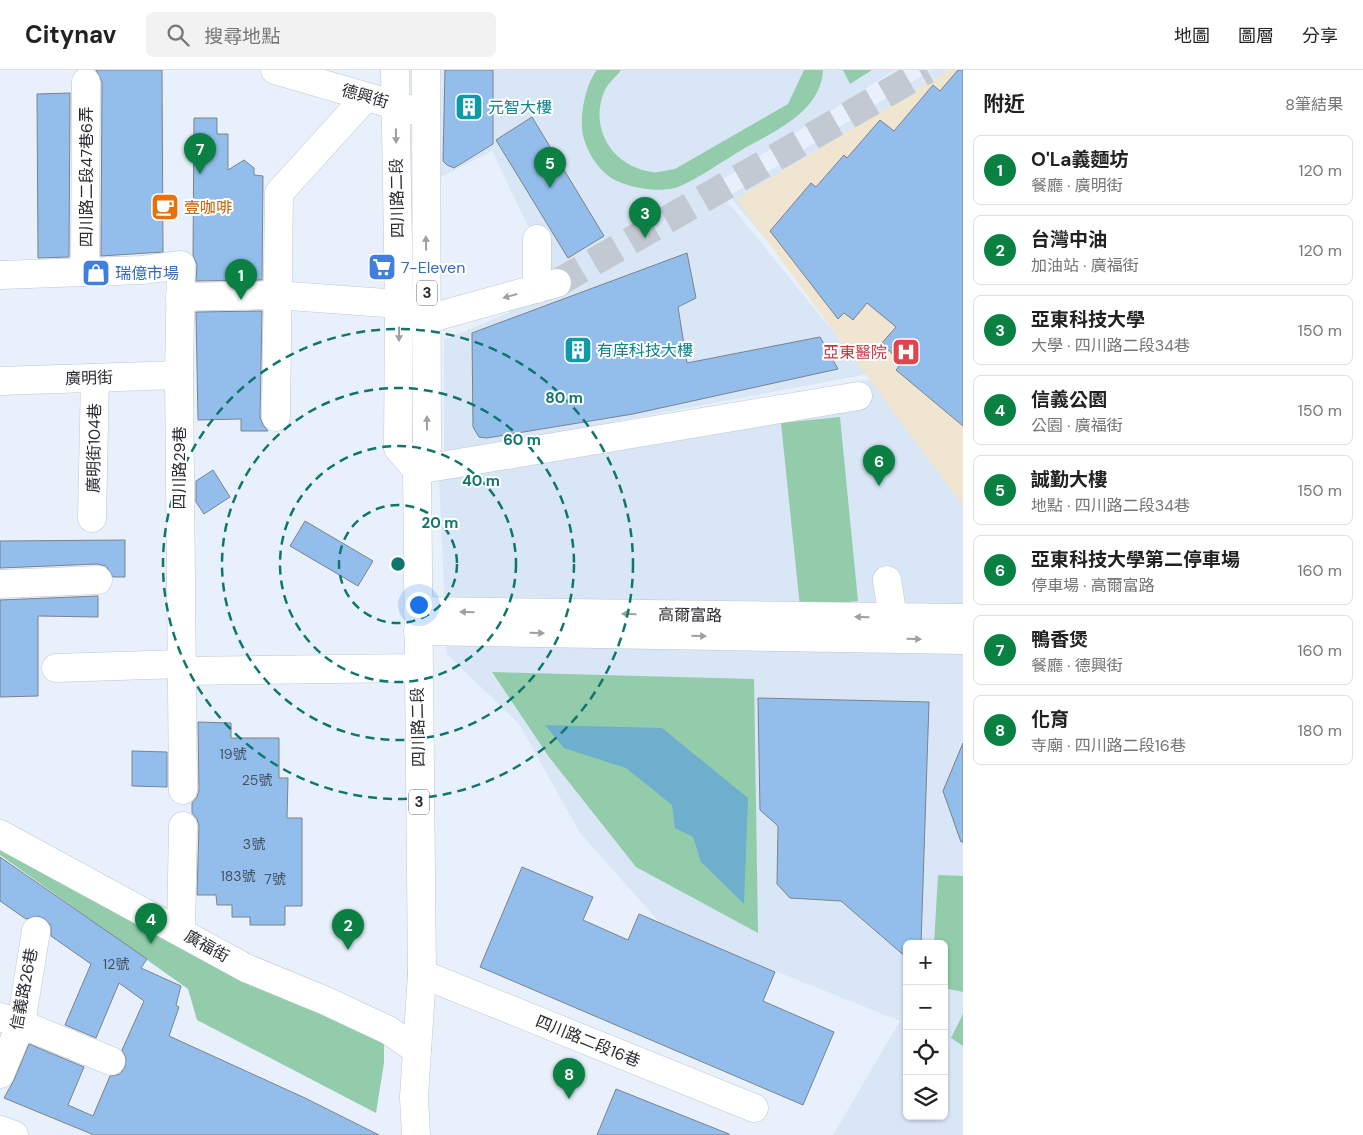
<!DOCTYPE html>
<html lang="zh-TW">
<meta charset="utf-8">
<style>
body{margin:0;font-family:"DM Sans","Noto Sans TC",sans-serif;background:#f2f2f2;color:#222}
.controls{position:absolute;right:15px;bottom:15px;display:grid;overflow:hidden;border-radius:8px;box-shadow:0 1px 4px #0004}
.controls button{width:45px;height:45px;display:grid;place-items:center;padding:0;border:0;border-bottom:1px solid #e0e0e0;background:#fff;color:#222;font:25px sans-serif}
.you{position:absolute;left:418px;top:534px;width:18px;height:18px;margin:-12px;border:4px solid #fff;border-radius:50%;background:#1a73e8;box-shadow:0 0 0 8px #1a73e833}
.badge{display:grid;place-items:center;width:32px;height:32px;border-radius:50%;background:#0b8043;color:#fff;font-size:16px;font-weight:700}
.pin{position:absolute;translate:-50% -41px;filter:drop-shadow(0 1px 2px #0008)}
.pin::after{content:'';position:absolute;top:26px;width:18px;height:15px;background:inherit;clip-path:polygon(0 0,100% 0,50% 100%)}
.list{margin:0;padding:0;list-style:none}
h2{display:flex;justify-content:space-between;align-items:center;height:65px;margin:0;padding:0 20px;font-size:21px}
h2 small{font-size:16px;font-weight:400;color:#767676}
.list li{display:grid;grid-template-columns:32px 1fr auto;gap:15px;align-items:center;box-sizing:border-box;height:70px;margin:0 10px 10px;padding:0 10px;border:1px solid #e0e0e0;border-radius:8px}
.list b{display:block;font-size:19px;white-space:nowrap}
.list p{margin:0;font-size:16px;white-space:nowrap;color:#767676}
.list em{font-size:16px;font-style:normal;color:#767676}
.icon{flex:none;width:28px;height:28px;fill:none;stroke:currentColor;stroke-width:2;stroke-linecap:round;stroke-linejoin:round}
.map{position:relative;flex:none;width:963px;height:1065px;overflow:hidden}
header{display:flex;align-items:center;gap:30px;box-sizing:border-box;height:70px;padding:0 25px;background:#fff;border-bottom:1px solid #e0e0e0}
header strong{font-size:24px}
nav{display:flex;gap:28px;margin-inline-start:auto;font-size:18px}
.search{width:350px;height:45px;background:#f2f2f2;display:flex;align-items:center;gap:12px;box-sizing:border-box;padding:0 18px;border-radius:8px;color:#767676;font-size:19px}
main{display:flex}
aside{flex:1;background:#fff}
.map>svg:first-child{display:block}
</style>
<header>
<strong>Citynav</strong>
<div class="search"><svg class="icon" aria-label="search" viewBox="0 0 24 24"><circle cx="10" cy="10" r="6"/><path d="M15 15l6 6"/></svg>搜尋地點</div>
<nav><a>地圖</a><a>圖層</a><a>分享</a></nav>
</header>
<main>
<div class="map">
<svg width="963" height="1065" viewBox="0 0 963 1065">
<rect width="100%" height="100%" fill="#e8f1fb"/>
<g fill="#d8e6f6" fill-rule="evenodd">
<polygon points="442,0 895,0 714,115 868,304 444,384 444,270 559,221 492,81 441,107"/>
<path d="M931,0h32v1065h-130l67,-114 -237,-95 -83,-93 -61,-109 -72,-70 -9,-197 445,-80 -154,-181zM907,874h37v172h-37z"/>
</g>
<polygon fill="#efe5d0" points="949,0 963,0 963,436 736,129"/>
<g fill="#93ccab">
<path d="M597,0h24c-5,7 -14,14 -17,22 -15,37 9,75 48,80 7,1 16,-2 23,-3l113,-65 16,-34h19c-2,43 -51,62 -83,81 -19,11 -42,28 -62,36 -18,7 -58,0 -72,-13 -11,-10 -18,-22 -22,-35 -6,-17 1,-55 13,-69z"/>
<polygon points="843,0 872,0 850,14"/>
<polygon points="840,347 858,531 800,537 781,353"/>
<polygon points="492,602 754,609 758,863 636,797 549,687"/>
<polygon points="0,776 384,973 384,993 376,1043 197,950 188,919 0,785"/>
<polygon points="938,805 963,806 963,922 944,918 944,874 934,874"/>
<polygon points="963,944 963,976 951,968"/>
</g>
<polygon fill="#6eafce" points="545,655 662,658 748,728 744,834 701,792 693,767 675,758 672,735 626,698 564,678"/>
<g fill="#93beec" stroke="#7b828b">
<polygon points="96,0 162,0 163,182 101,186 102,12"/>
<polygon points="445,0 493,0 493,74 454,98 447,95 443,91"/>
<polygon points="958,0 963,0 963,356 896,300 902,292 881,274 896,257 867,233 853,250 844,243 838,249 770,161 811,113 816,117 844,85 847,88 880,50 894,61 933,15 940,21"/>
<polygon points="70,23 69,187 38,188 37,24"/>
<polygon points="532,47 604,166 568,188 496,70"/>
<polygon points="194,48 217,48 217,64 228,64 228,100 244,90 254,98 254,105 263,106 262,210 196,211 197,195 193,185"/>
<polygon points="687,183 696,228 678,237 687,293 820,267 838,299 633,344 487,368 479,367 473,357 472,263"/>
<polygon points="262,241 260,347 263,355 268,361 241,361 241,349 198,350 196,242"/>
<polygon points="213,400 230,427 204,444 196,432 196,411"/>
<polygon points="305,451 373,491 358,516 290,476"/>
<polygon points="125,470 125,507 113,507 106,496 97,494 0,498 0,471"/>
<polygon points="98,526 98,547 38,546 38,626 0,627 0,530"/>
<polygon points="758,628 929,632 921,874 907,874 907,888 841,831 790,828 777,814 778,756 760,740"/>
<polygon points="198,652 231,653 231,668 279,668 279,708 288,708 287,748 302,748 302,836 285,836 285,855 250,855 250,847 232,847 232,835 217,835 216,825 197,825 199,756 197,749 192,743 192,733 197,727 199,720"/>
<polygon points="963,673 963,772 961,772 943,721"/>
<polygon points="132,681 167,682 167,717 132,716"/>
<polygon points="0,787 147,889 141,898 181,916 176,935 179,937 169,966 305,1028 379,1065 94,1065 4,1028 14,1010 29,974 84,997 68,1035 93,1046 110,1006 120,1004 125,997 126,988 122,980 144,931 119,913 96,968 65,955 91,894 51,866 51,856 45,849 38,846 26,849 0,831"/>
<polygon points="522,797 593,827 583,850 628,870 639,844 775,902 763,931 834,962 803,1035 480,897"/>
<polygon points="616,1019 729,1064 729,1065 597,1065"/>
</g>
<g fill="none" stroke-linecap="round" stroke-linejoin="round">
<polyline stroke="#c2c9d2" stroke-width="28" stroke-dasharray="28 14" stroke-linecap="butt" points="557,213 927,0"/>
<defs>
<g id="minor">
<polyline points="275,0 426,44"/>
<polyline points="537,169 537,219"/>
<polyline points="85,202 86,12"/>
<polyline points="0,205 142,200 181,195 179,305 183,720"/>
<polyline points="180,227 276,225 399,234 438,246 557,213"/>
<polyline points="0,311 179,305"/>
<polyline points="276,347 279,123 366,27"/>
<polyline points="417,400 858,326"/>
<polyline points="92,448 95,308"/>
<polyline points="887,510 893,548"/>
<polyline points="0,514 98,510"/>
<polyline points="418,541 963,548"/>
<polyline points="418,561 963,570"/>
<polyline points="56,598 181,594"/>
<polyline points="181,601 417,598"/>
<polyline points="0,764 246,898 326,931 388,960 417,980"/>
<polyline points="181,862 183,756"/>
<polyline points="422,904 754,1038"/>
<polyline points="0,947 21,954 111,991"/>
<polyline points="0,1004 21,954 36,861"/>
<polyline points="0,1060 14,1065"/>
</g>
<g id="major">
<polyline points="395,0 399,234 398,378 417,400"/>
<polyline points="416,1065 414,1027 422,904 417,400 427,377 426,0"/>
</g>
</defs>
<use href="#minor" stroke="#bec7d0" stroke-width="29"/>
<use href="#major" stroke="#bec7d0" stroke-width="29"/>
<use href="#minor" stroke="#fff" stroke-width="28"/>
<use href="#major" stroke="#fff" stroke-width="28"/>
</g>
<defs><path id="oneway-solid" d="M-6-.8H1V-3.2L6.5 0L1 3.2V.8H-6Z" transform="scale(1.25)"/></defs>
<g fill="#9ea0a1">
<use href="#oneway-solid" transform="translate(396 66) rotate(89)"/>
<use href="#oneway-solid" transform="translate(426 173) rotate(-91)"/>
<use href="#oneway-solid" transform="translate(510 226) rotate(164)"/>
<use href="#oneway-solid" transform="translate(399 264) rotate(90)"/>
<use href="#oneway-solid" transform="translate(427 353) rotate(-90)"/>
<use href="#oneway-solid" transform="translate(467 542) rotate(-179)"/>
<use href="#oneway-solid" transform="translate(629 544) rotate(-179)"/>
<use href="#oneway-solid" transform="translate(862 547) rotate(-179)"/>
<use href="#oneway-solid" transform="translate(537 563) rotate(1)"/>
<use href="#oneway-solid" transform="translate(699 566) rotate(1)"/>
<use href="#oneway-solid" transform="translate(914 569) rotate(1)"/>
</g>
<g fill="none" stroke="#0f766e" stroke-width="2.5" stroke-dasharray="9 6">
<circle cx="398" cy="494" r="59"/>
<circle cx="398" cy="494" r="118"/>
<circle cx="398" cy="494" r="176"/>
<circle cx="398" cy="494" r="235"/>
</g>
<defs>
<symbol id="building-square" viewBox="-11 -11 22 22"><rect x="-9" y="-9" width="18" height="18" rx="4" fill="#0f9aa8" stroke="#fff"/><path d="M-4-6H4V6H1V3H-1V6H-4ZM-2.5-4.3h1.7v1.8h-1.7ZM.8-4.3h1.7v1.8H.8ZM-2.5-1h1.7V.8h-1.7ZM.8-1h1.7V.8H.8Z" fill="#fff"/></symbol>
<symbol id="cafe-square" viewBox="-11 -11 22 22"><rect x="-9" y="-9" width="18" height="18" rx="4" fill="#e8710a" stroke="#fff"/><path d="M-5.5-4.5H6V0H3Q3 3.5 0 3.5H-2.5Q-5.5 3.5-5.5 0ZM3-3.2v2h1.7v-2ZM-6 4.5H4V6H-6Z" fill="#fff"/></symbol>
<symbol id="supermarket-square" viewBox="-11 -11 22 22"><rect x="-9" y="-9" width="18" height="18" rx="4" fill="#3f7fe0" stroke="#fff"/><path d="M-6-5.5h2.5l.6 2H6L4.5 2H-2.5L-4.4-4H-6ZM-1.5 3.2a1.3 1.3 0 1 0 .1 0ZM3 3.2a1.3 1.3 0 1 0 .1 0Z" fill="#fff"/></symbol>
<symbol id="shop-square" viewBox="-11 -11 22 22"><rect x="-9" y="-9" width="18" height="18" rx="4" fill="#3f7fe0" stroke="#fff"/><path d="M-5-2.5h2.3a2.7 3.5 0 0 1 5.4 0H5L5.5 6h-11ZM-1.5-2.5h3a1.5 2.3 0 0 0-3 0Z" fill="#fff"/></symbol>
<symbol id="hospital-square" viewBox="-11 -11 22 22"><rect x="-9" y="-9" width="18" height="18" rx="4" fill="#e0444e" stroke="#fff"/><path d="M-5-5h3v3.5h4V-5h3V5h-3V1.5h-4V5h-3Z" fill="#fff"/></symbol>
</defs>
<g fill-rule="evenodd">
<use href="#building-square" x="453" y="21" width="32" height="32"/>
<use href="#cafe-square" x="149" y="121" width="32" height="32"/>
<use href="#supermarket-square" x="366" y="181" width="32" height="32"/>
<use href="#shop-square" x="80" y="187" width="32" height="32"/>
<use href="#building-square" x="562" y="264" width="32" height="32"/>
<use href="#hospital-square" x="890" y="266" width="32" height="32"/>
</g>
<g text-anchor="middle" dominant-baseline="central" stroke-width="4" stroke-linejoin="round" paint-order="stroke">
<g font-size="14" fill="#43505e">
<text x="233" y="684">19號</text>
<text x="257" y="710">25號</text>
<text x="254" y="774">3號</text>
<text x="238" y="806">183號</text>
<text x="275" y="809">7號</text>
<text x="116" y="894">12號</text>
</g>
<g fill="#fff" stroke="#686b6d" stroke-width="1">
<rect x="417" y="210.5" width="20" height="25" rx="4"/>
<rect x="409" y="719.5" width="20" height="25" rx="4"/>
</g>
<g font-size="15" font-weight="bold" fill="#282b2f">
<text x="427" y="223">3</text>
<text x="419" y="732">3</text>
</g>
<g font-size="16" fill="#282b2f" stroke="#fff">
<text transform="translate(365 26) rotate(16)">德興街</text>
<text transform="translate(86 107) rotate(-90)">四川路二段47巷6弄</text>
<text transform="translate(397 128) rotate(-91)">四川路二段</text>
<text transform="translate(89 308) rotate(-2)">廣明街</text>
<text transform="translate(94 378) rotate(-89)">廣明街104巷</text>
<text transform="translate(179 398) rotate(-90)">四川路29巷</text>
<text transform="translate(690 545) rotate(1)">高爾富路</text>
<text transform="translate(418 657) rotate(-91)">四川路二段</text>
<text transform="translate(207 876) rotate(29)">廣福街</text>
<text transform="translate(24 919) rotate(-79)">信義路26巷</text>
<text transform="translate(588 971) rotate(22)">四川路二段16巷</text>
</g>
<g font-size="16" fill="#0d838f" stroke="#fff" text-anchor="start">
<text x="488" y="37">元智大樓</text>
<text x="597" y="280">有庠科技大樓</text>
</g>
<g font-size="16" fill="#c56008" stroke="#fff" text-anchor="start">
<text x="184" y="137">壹咖啡</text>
</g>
<g font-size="16" fill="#366cbe" stroke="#fff" text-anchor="start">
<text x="401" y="197">7-Eleven</text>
<text x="115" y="203">瑞億市場</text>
</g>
<g font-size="16" fill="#be3a42" stroke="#fff" text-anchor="end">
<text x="887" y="282">亞東醫院</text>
</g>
</g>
<circle cx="398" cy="494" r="8" fill="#0f766e" stroke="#fff" stroke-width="2.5"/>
<g font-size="15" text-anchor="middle" font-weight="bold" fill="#0f766e" stroke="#fff" stroke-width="4" stroke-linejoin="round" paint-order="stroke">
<text x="564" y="333">80 m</text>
<text x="522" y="375">60 m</text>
<text x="481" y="416">40 m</text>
<text x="440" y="458">20 m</text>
</g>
</svg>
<div class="controls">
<button>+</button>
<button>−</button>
<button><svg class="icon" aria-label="locate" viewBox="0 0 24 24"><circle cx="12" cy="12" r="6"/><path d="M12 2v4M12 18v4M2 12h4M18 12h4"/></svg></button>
<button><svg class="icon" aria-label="layers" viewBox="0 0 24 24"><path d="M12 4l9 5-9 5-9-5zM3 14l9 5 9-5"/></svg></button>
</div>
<div class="you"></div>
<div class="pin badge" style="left:241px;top:230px">1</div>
<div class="pin badge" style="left:348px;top:880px">2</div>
<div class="pin badge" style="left:645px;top:168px">3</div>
<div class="pin badge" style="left:151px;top:874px">4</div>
<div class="pin badge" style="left:550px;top:118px">5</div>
<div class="pin badge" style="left:879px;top:416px">6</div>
<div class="pin badge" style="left:200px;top:104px">7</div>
<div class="pin badge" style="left:569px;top:1029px">8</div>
</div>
<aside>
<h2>附近<small>8筆結果</small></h2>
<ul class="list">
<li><span class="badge">1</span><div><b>O'La義麵坊</b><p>餐廳 · 廣明街</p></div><em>120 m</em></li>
<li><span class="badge">2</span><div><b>台灣中油</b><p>加油站 · 廣福街</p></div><em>120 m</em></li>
<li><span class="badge">3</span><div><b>亞東科技大學</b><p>大學 · 四川路二段34巷</p></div><em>150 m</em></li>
<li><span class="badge">4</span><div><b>信義公園</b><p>公園 · 廣福街</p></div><em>150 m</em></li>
<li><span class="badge">5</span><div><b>誠勤大樓</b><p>地點 · 四川路二段34巷</p></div><em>150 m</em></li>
<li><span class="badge">6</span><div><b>亞東科技大學第二停車場</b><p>停車場 · 高爾富路</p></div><em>160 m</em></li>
<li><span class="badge">7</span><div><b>鴨香煲</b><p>餐廳 · 德興街</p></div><em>160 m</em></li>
<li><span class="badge">8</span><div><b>化育</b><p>寺廟 · 四川路二段16巷</p></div><em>180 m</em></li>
</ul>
</aside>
</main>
